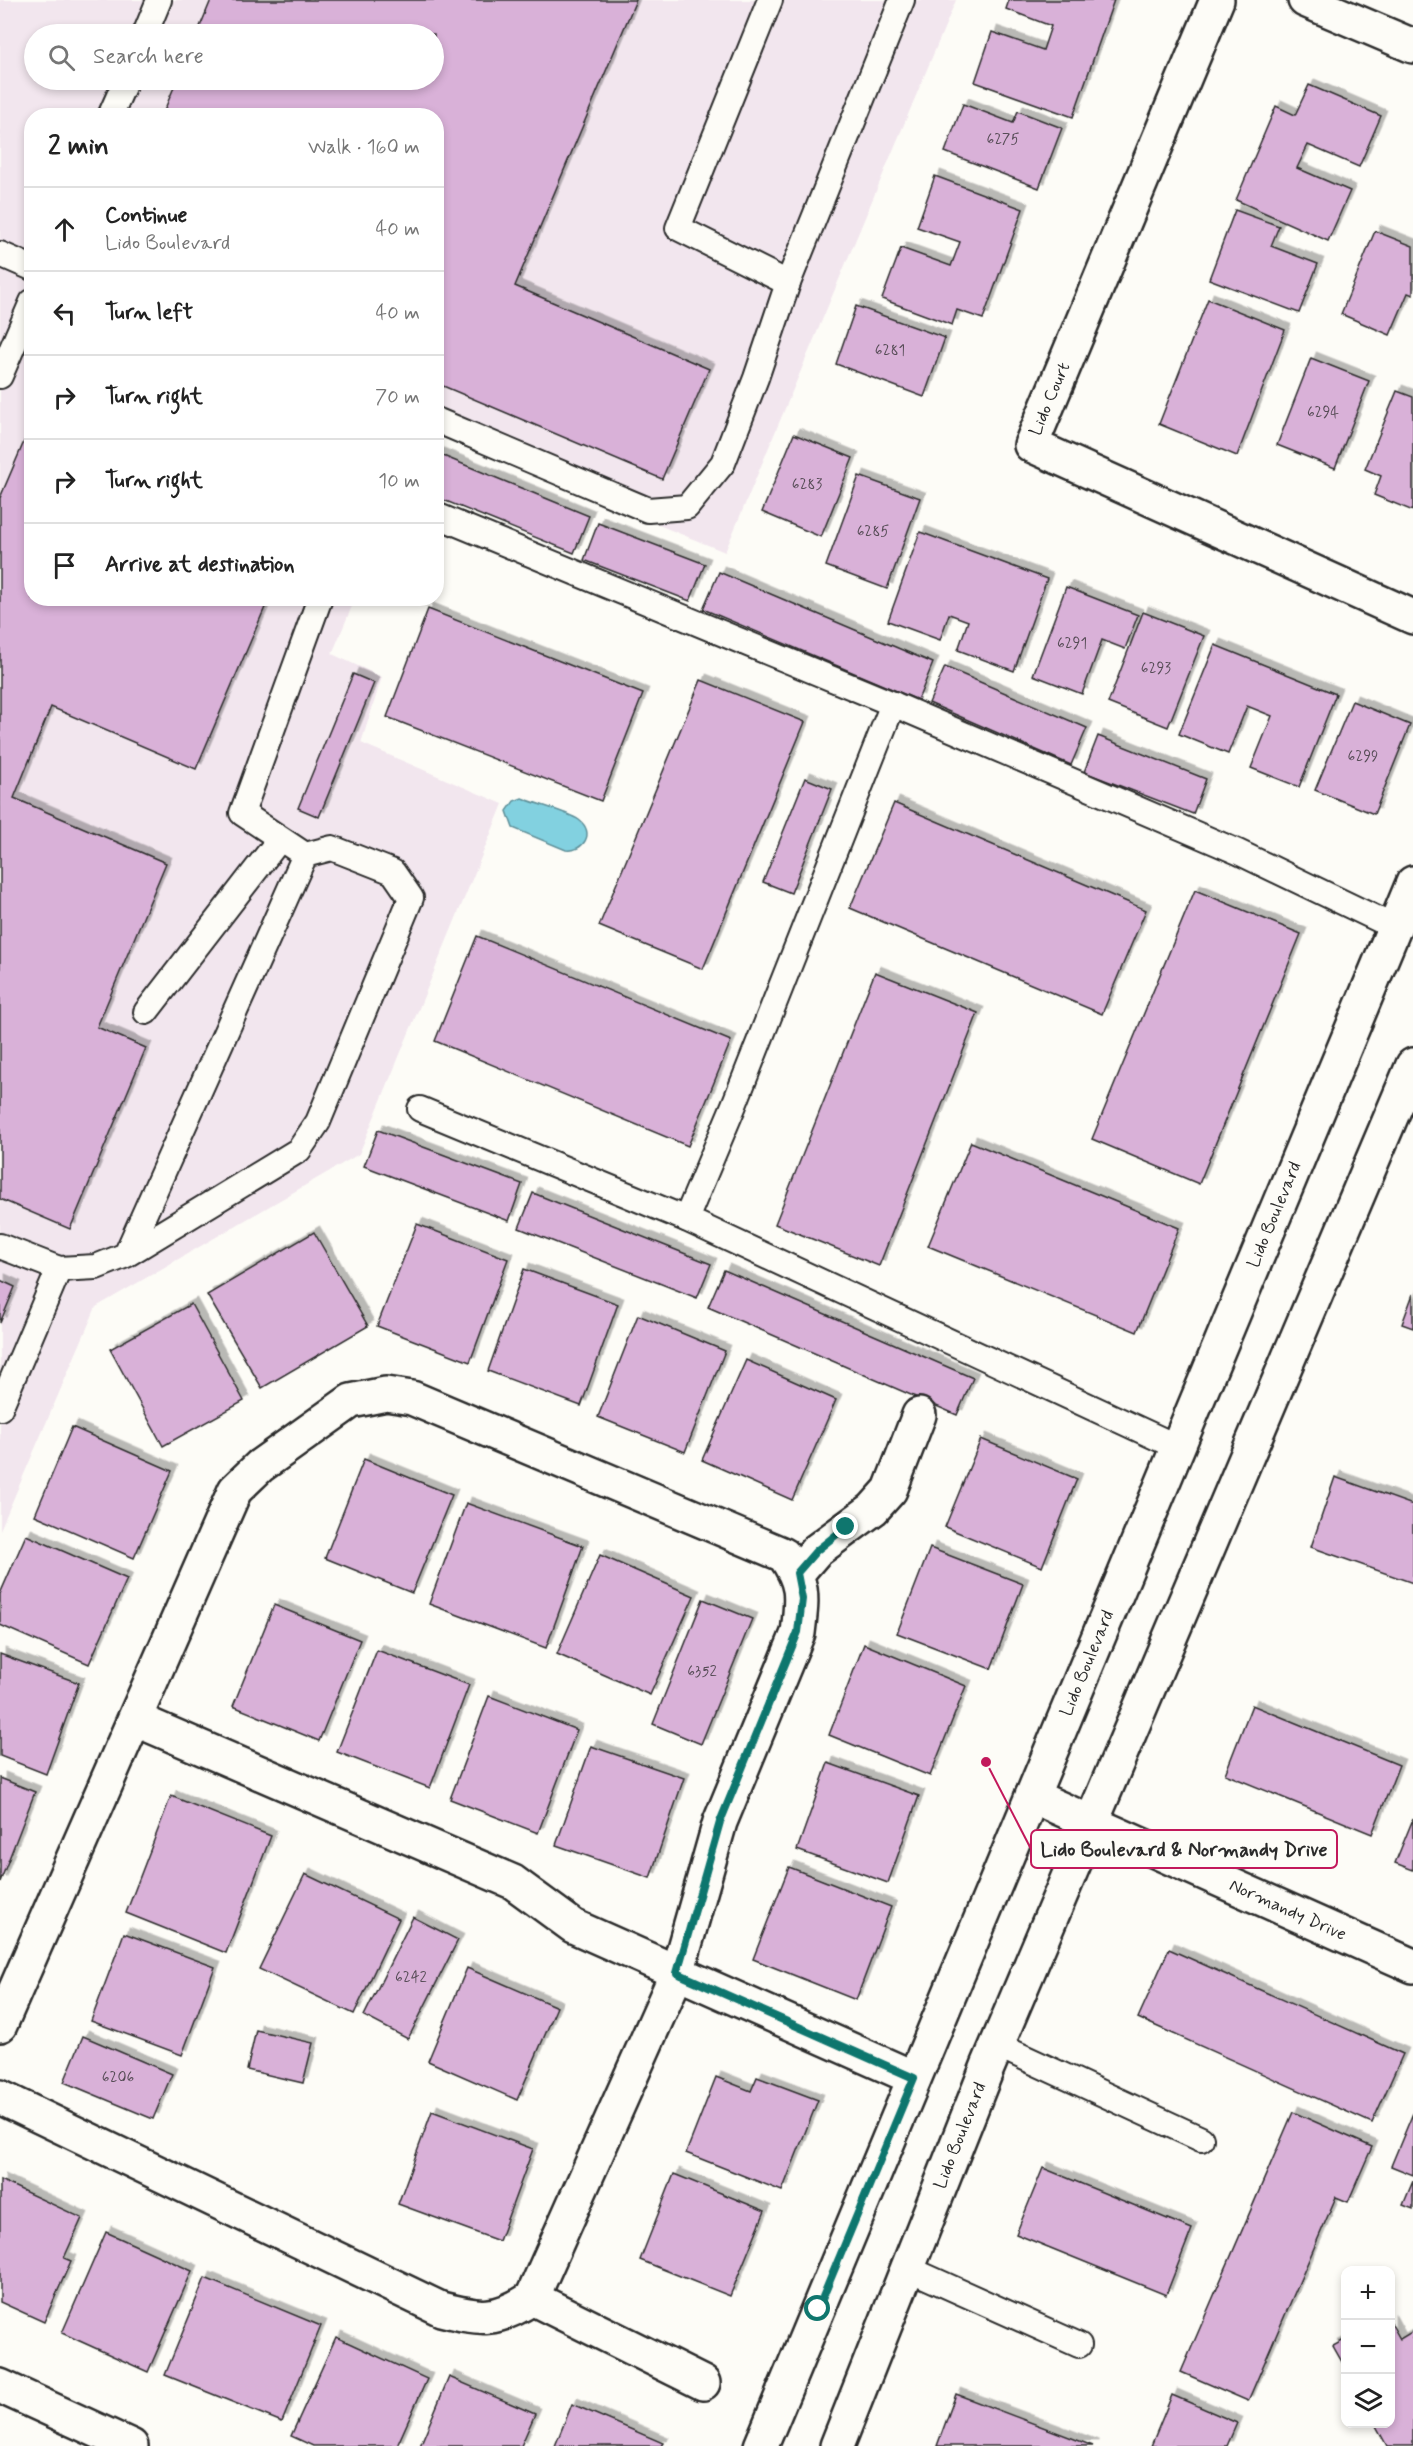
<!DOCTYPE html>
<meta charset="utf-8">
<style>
body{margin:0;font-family:Mynerve,sans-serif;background:#f6f6f6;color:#222}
.controls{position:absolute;right:18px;bottom:18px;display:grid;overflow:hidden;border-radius:12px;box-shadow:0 3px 9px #0003}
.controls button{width:54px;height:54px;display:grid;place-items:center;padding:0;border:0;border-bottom:2px solid #e0e0e0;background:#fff;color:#222;font:30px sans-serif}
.stop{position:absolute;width:18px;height:18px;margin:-14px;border:4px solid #0f766e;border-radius:50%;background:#fff}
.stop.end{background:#0f766e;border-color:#fff;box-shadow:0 2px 6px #0008}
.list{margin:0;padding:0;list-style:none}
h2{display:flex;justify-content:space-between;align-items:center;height:78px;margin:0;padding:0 24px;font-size:26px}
h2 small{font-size:20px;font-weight:400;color:#767676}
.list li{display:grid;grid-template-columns:39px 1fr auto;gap:18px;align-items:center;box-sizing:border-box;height:84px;padding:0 24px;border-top:2px solid #e0e0e0}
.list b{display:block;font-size:22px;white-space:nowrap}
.list p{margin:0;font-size:20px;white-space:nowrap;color:#767676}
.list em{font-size:20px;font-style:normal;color:#767676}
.icon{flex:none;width:33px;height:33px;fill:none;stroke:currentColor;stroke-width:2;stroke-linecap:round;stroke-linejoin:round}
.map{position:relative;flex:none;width:1413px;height:2446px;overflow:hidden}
.search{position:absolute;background:#fff;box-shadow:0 3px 9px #0003;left:24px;top:24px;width:420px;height:66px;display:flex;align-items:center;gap:15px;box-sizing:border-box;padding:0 21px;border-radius:33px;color:#767676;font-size:22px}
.panel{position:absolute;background:#fff;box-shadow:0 3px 9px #0003;left:24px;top:108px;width:420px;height:498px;border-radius:24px}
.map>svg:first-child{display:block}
</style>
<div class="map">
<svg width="1413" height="2446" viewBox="0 0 1413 2446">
<defs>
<filter id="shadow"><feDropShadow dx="5.5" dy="-5.5" stdDeviation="0" flood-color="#0004"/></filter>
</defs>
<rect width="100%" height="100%" fill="#fdfcf7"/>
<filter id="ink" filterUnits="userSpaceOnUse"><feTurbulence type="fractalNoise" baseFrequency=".0167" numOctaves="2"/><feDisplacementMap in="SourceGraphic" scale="12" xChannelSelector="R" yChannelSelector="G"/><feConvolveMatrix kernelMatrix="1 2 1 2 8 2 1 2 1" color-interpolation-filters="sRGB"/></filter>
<g filter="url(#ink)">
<path fill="#f2e6ee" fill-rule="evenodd" d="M0,0h956l-231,552 -288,-117 -1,-319h-404v482l323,1 -23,55 50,23 -21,66 142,61 -144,350 -263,153 -96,223zM34,34h400v46h-400z"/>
<path fill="#82d1e0" stroke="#5f8f98" stroke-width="1.5" d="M522,798c14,6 46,14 57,22 17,13 4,32 -13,30l-53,-22 -6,-17 7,-10z"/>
<g fill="#d9b1d8" stroke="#2b2b2b" stroke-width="1.5" filter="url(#shadow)">
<polygon points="211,0 636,0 515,286 709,369 662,479 436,383 436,116 162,116 177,80 434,80 434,34 197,34"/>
<polygon points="1009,0 1114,0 1073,117 975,82 992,32 1043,50 1051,26 1006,9"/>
<polygon points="1309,85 1381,116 1359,167 1308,145 1297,168 1350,191 1328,241 1236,200 1276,106 1295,115"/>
<polygon points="963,104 1013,123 1018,111 1062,128 1039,188 945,152"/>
<polygon points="935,176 1023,209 983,319 957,310 952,325 882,299 901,248 951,266 960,242 917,227"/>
<polygon points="1235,210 1279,226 1271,246 1318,264 1299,313 1209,279"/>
<polygon points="1375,231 1413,246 1413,295 1408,293 1390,335 1341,314"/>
<polygon points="1208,299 1285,330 1237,456 1159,424"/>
<polygon points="856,306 945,338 924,397 836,364"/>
<polygon points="1311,358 1369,381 1335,468 1277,445"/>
<polygon points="1397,391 1413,397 1413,511 1374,495 1381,476 1365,469"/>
<polygon points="32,423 32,598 269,598 196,769 51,707 14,798 166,863 97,1027 146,1048 70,1229 0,1199 0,498"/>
<polygon points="794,434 853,458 821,537 762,512"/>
<polygon points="436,453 589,516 574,553 436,497"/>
<polygon points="859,476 920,498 887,589 826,566"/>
<polygon points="598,523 705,564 690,601 584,560"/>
<polygon points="920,532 1047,579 1014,671 958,650 968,621 949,614 940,640 888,621"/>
<polygon points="719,572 933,663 918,700 703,609"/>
<polygon points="1066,587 1138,615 1125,649 1102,640 1082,694 1033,675"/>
<polygon points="428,609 643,694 601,801 387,717"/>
<polygon points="1143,612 1204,636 1168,727 1108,703"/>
<polygon points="1215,645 1336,694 1299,787 1251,768 1272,716 1247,706 1228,754 1179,734"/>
<polygon points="945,667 1087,728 1071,765 929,703"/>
<polygon points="353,674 374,683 319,817 298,808"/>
<polygon points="701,680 805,722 703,969 599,926"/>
<polygon points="1352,701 1410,725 1374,814 1315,790"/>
<polygon points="1098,736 1206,779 1193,814 1084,772"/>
<polygon points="805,778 832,789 791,893 763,882"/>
<polygon points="894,803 1146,910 1102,1014 850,908"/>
<polygon points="1195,890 1301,934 1199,1184 1092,1139"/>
<polygon points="477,936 731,1041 688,1146 435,1041"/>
<polygon points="875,972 978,1013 879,1266 775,1224"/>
<polygon points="378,1130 522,1184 509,1221 364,1166"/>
<polygon points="971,1142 1179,1228 1137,1332 928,1246"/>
<polygon points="533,1193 711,1264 697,1298 519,1228"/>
<polygon points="417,1224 508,1259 470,1362 377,1326"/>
<polygon points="314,1232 368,1326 262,1388 207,1295"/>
<polygon points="524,1269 618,1304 581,1406 488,1371"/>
<polygon points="724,1270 973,1378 957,1415 708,1307"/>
<polygon points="0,1280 15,1287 0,1323"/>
<polygon points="1413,1294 1413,1328 1402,1324"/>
<polygon points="191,1304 244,1401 163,1446 110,1349"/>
<polygon points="638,1315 725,1351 685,1452 598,1417"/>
<polygon points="746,1360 836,1400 792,1500 702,1460"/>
<polygon points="72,1427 172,1471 134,1558 35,1515"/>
<polygon points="981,1439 1077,1479 1042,1567 945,1527"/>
<polygon points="364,1459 452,1495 412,1593 325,1558"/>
<polygon points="1335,1477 1413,1505 1413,1583 1311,1547"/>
<polygon points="466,1503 583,1546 546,1648 429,1604"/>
<polygon points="26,1535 127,1579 89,1664 0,1625 0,1594"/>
<polygon points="930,1548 1023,1584 991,1669 897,1633"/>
<polygon points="600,1555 694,1596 650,1695 557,1654"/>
<polygon points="703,1599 752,1619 701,1744 653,1724"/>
<polygon points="274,1605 360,1640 319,1741 233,1706"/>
<polygon points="864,1644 966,1686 930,1776 829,1735"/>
<polygon points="377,1650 469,1685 430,1788 337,1752"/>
<polygon points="0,1654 79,1683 46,1774 0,1756"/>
<polygon points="489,1696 577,1730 538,1833 450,1799"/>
<polygon points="1252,1705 1399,1765 1372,1834 1225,1774"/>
<polygon points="591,1746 684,1778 650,1878 556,1845"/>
<polygon points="828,1763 919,1796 888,1883 797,1850"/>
<polygon points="0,1778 35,1792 0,1882"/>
<polygon points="171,1796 271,1836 226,1953 126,1913"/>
<polygon points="1413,1819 1413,1870 1395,1863"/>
<polygon points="789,1867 891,1907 856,2000 753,1959"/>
<polygon points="305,1874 399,1919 354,2014 259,1969"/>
<polygon points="413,1917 458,1940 408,2039 364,2016"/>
<polygon points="124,1933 215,1967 182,2055 91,2021"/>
<polygon points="1169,1949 1403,2054 1372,2123 1138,2018"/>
<polygon points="467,1968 557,2007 517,2100 428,2061"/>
<polygon points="256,2030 313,2043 303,2083 247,2070"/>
<polygon points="83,2036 172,2074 153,2119 64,2082"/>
<polygon points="716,2077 751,2091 757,2077 818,2100 782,2191 686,2153"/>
<polygon points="432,2111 533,2149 499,2241 398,2204"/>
<polygon points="1293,2112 1372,2147 1348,2202 1336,2197 1248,2401 1181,2372"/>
<polygon points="1413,2113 1413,2175 1391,2166"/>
<polygon points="1043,2168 1192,2229 1166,2295 1016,2234"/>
<polygon points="674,2174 765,2211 730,2296 640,2260"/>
<polygon points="0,2180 82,2218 64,2258 71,2261 44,2322 0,2302"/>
<polygon points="1413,2181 1413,2209 1403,2205"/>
<polygon points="106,2232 192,2271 148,2372 62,2333"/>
<polygon points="205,2278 321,2326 282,2422 165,2375"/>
<polygon points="1390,2321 1400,2339 1413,2331 1413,2446 1387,2446 1375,2424 1390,2424"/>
<polygon points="336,2337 427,2379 397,2446 313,2446 291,2436"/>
<polygon points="1346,2339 1346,2369 1333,2346"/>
<polygon points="449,2377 535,2414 521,2446 420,2446"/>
<polygon points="956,2394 1093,2446 937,2446"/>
<polygon points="1172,2395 1237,2423 1227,2446 1151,2446"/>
<polygon points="572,2404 663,2443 661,2446 555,2446"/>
</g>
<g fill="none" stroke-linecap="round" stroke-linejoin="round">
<defs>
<g id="lane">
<polyline points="145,34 159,0"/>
<polyline points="110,116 126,80"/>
<polyline points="0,254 32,268"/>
<polyline points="788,283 902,0"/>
<polyline points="0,376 32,302"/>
<polyline points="436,420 648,510 687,507 723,463 756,378 788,283 678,228 770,0"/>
<polyline points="436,515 893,704 1238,852 1394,927"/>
<polyline points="305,855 242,813 320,598"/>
<polyline points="146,1012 279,840"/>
<polyline points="420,1109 686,1219 1177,1447"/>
<polyline points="686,1219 734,1105 893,704"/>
<polyline points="0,1246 59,1269 96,1267 126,1255 299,1150 318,1122 411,898 393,872 332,848 305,855 126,1255"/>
<polyline points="0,1408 59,1269"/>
<polyline points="997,2045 1201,2139"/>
<polyline points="907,2268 1079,2345"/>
</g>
<g id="street">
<polyline points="1217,0 1031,445 1413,617"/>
<polyline points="1305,0 1413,46"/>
<polyline points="797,1573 816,1551 873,1509 890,1490 919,1415"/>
<polyline points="135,1719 513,1882 573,1926 914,2078"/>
<path id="s1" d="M1032,1796l381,170"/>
<path d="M0,2025l235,-535 25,-24 91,-65 35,-7 26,4 372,157c21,29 18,43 14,78l-78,189 -43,151 -145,325c-36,24 -51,21 -91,11l-441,-212"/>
<polyline points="532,2298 703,2383"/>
</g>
<g id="secondary">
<polyline points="0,2386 131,2446"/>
<path id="s2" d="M761,2446l652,-1563"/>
<path id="s3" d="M837,2446l151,-380 425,-1001"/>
</g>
</defs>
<use href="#lane" stroke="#2b2b2b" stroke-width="28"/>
<use href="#street" stroke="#2b2b2b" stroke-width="38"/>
<use href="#secondary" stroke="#2b2b2b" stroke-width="38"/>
<use href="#lane" stroke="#fdfcf7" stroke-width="24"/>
<use href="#street" stroke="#fdfcf7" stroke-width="33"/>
<use href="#secondary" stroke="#fdfcf7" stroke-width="33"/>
</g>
</g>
<g fill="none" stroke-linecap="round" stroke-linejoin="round" filter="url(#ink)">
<polyline stroke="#0f766e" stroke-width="8" points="818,2309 914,2078 677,1973 720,1822 798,1632 802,1599 797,1573 816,1551 846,1527"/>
</g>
<g text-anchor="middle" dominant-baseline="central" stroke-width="4.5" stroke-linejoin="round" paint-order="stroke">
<g font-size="15" fill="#564c56">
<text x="1003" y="140">6275</text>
<text x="890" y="351">6281</text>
<text x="1323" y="413">6294</text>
<text x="807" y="485">6283</text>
<text x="873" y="532">6285</text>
<text x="1072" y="644">6291</text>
<text x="1156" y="669">6293</text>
<text x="1363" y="757">6299</text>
<text x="702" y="1672">6352</text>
<text x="411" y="1978">6242</text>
<text x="118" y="2078">6206</text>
</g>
<g font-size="18" fill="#2b2b2b" stroke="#fdfcf7">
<text transform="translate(1050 399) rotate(-67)">Lido Court</text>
<text stroke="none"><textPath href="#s2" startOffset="1334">Lido Boulevard</textPath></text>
<text stroke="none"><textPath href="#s2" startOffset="848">Lido Boulevard</textPath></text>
<text stroke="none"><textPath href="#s1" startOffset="280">Normandy Drive</textPath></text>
<text stroke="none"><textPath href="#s3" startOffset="334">Lido Boulevard</textPath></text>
</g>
</g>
<path fill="none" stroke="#c2185b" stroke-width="2" d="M986 1762L1031 1849"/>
<circle fill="#c2185b" stroke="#fdfcf7" stroke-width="2" cx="986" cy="1762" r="6"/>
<rect fill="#fdfcf7" stroke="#c2185b" stroke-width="2" x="1031" y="1830" width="306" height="38" rx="6"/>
<g font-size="20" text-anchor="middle" font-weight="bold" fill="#2b2b2b">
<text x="1184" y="1856">Lido Boulevard &amp; Normandy Drive</text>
</g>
</svg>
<div class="controls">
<button>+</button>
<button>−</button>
<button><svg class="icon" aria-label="layers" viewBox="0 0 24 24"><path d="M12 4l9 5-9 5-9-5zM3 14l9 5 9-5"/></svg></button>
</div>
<div class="stop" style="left:818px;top:2309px"></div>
<div class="stop end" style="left:846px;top:1527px"></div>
<div class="search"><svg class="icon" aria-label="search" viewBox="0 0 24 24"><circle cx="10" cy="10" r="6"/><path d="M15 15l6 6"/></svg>Search here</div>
<section class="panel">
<h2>2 min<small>Walk · 160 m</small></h2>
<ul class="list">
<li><svg class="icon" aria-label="ahead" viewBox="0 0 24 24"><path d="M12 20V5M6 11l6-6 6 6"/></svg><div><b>Continue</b><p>Lido Boulevard</p></div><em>40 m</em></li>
<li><svg class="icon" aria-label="left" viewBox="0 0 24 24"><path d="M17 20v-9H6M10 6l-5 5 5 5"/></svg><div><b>Turn left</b></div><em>40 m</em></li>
<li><svg class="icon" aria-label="right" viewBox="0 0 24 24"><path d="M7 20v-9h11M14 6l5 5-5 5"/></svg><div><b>Turn right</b></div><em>70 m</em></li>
<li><svg class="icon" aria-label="right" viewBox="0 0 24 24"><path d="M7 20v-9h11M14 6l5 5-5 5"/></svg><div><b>Turn right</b></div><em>10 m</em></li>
<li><svg class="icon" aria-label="arrive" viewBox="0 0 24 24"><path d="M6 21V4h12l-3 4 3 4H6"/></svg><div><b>Arrive at destination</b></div></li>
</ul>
</section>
</div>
